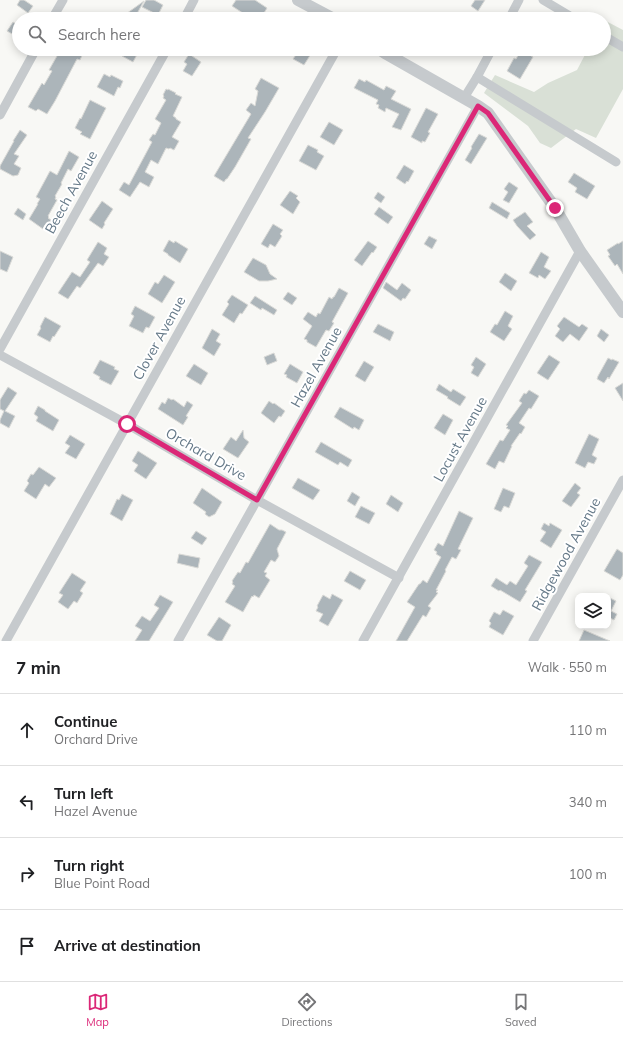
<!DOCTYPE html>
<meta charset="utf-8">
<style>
body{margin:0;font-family:Mulish,sans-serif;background:#f2f2f2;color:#202124}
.controls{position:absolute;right:12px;bottom:12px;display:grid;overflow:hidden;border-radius:8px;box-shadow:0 2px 10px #0003}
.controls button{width:36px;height:36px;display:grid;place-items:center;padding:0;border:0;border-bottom:1px solid #e0e0e0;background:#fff;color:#202124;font:20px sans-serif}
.stop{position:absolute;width:12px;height:12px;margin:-9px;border:3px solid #db2777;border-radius:50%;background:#fff}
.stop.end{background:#db2777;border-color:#fff;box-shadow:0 1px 4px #0008}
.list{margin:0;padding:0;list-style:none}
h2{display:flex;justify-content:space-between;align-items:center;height:52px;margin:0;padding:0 16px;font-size:17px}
h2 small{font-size:13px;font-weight:400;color:#757577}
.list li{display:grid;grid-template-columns:26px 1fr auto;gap:12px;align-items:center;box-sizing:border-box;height:72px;padding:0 16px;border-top:1px solid #e0e0e0}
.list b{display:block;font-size:15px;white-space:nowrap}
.list p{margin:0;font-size:13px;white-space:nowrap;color:#757577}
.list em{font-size:13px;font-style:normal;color:#757577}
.icon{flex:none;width:22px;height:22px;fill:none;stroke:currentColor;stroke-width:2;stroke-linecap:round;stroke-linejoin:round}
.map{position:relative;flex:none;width:623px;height:641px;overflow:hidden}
.search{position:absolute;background:#fff;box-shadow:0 2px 10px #0003;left:12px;right:12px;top:12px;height:44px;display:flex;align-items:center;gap:10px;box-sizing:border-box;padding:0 14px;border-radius:22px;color:#757577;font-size:15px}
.sheet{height:340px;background:#fff}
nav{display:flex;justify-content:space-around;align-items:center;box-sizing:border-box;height:56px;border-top:1px solid #e0e0e0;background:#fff;font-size:11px;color:#757577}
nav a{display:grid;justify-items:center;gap:2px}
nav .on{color:#db2777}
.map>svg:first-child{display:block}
</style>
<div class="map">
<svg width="623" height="641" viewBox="0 0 623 641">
<rect width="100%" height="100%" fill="#f8f8f5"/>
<polygon fill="#d9e0d6" points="604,20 623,30 623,89 596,138 576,129 551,148 540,143 528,126 484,93 495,75 534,92 548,83 577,70 588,49 604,49"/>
<g fill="#acb5ba" stroke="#dadad7">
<polygon points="20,0 24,0 33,6 28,13 17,5"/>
<polygon points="146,0 154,0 163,5 158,15 142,7"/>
<polygon points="236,0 255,0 267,8 264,13 267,14 264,19 252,19 232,6"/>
<polygon points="475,0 485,0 478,11 471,6"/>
<polygon points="144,1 134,19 119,19"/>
<polygon points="13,22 19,26 14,35 7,31"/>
<polygon points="61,49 80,49 84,51 80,60 77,59 55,101 47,114 38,109 36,111 28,107 42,83 44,85 52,71 49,70"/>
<polygon points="126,49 140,49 133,62 122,56"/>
<polygon points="300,49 314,49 304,65 293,59"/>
<polygon points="521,50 533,57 520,79 507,71 514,58 516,59"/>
<polygon points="189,54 201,62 192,76 183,71 187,64 184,62"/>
<polygon points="104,74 110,77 111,75 123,81 120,88 118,87 114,96 97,87"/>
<polygon points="261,78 279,88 265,112 248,138 251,139 235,167 227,179 226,179 224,182 214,176 251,114 246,110 251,103 255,106 258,91 255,89"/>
<polygon points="359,79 365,82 366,80 384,90 386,86 396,91 391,99 411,109 401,130 392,127 399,114 386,108 385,112 378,108 379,105 376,104 378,100 354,88"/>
<polygon points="166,89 168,90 168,89 176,93 175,94 182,97 173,116 176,118 176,119 181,122 172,137 179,141 174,150 170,148 169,149 166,148 158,164 151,160 145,172 154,177 149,187 140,182 130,197 119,190 124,182 129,185 152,142 149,140 153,134 155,135 161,123 155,119 166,100 163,98 164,96 163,95"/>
<polygon points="90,100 106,108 90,139 80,134 82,132 75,128 80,118 81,119"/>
<polygon points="426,108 438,114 428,132 430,133 425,142 422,141 422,143 411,137"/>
<polygon points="329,122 343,130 334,145 320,137"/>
<polygon points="20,130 27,135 14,154 19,156 14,164 21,168 18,175 13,176 0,169 0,166 14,141 13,141"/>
<polygon points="479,134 487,138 471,164 465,160 472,148 471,147"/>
<polygon points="308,145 318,150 317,152 324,156 316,170 299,161"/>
<polygon points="69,151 79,157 71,171 68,169 61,183 62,184 55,196 56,197 55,199 57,200 48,216 49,217 48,218 51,220 47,227 45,225 43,229 29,219 38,204 37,204 40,199 36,197 50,171 57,175"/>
<polygon points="404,165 414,171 408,182 407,181 405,184 396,178"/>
<polygon points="574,173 595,186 587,199 575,192 577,188 568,182"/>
<polygon points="509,182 518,188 509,203 503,200 508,192 504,189"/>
<polygon points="290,191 298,196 296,198 300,202 293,214 280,205"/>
<polygon points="378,192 385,197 381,203 374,198"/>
<polygon points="102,201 113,209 104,223 105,224 102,229 89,220"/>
<polygon points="492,202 510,213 507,219 489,208"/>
<polygon points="379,207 393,217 388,224 374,214"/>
<polygon points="18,208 26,214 23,220 14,214"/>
<polygon points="525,212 533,222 527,226 536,235 530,240 517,226 513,220"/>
<polygon points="273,224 283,230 280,234 282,236 275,247 270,244 268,248 261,244"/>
<polygon points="429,236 437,240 432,249 424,244"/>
<polygon points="169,240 174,243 175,241 188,249 180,263 168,255 168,254 163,251"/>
<polygon points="368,241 377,247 373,253 372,252 362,266 354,260"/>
<polygon points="623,241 623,274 617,264 615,266 608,256 610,255 607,250 618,243 618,244"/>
<polygon points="98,242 107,248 104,254 109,257 103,266 98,263 80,288 77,286 68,299 58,293 72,272 80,277 90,262 87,260"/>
<polygon points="0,251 13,257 7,272 0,269"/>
<polygon points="541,252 549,257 544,267 551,271 545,279 539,275 538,278 529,273"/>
<polygon points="253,258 266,265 270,274 277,279 268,281 259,281 244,272"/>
<polygon points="505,273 517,281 511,291 499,282"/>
<polygon points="164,275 175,282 162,303 148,294 155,282 158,284"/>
<polygon points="386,282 397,290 402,283 411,290 405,299 403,298 401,301 383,288"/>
<polygon points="339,288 348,293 332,322 334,323 329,331 326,330 316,347 307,342 307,340 304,339 312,326 303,319 308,312 316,317 318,313 320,314 329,297 332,299 333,297 334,297"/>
<polygon points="288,292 297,298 292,305 283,299"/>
<polygon points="232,295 248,305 242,314 240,313 234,323 222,315 229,304 227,302"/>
<polygon points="255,296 277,310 274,315 262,308 261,310 250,303"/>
<polygon points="135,306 155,317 149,328 146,327 143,333 129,326 134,316 131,314"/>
<polygon points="505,311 513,316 508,326 512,329 504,341 490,332 495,324 497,325"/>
<polygon points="45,317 61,326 54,337 53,336 50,342 37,335 41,328 40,327"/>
<polygon points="564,317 579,327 582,324 588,328 579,341 570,334 563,342 555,336 560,329 557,326"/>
<polygon points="378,324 394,332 390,341 373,332"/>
<polygon points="212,329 220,334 216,341 221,344 214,356 202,348"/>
<polygon points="601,329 609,335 604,342 597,336"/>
<polygon points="274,353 277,361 267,365 264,357"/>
<polygon points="549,355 560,362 548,380 537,373"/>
<polygon points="476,357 486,364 478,377 471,373 474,367 471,365"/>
<polygon points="608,358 612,360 612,359 619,362 609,379 608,377 604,383 597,379 598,376"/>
<polygon points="100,360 115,367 114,369 119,371 111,385 99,379 100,377 93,373"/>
<polygon points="364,361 374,367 365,382 355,376"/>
<polygon points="194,364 208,373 201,385 186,376"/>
<polygon points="290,364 303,372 297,383 286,377 287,375 284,374"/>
<polygon points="623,383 623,401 615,388"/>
<polygon points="439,384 451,392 453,389 466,397 460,406 447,398 448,397 436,390"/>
<polygon points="8,387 17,393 5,411 15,416 9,428 0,423 0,420 4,411 0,409 0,400"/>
<polygon points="529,390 539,396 531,409 529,408 519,423 525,427 521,434 520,433 511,446 512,446 504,463 499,461 495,469 486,464 500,440 503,441 510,430 506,428 508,426 506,425 522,403 519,401 524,393 526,394"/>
<polygon points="168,398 172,400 173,399 184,407 187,401 193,405 186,416 188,417 183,425 158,409 162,402 165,404"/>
<polygon points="269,401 273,404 274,403 285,411 281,417 279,416 274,423 261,413"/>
<polygon points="38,406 45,410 45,411 59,420 53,431 36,421 38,417 34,414"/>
<polygon points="340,407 364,420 359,430 354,427 353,429 334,417"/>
<polygon points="443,414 453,420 445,435 434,428"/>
<polygon points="243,430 244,438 249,442 238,458 223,449 231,437 236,441"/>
<polygon points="589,434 599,439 592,455 597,458 594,464 588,462 585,468 575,463"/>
<polygon points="70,435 85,444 76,459 65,453 70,446 65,443"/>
<polygon points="321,442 352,460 348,467 340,462 338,465 315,452"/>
<polygon points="138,451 157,463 146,479 134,471 138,465 132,461"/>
<polygon points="39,467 56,478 49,487 45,484 36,499 24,491 29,483 27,481 31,474 33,475"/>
<polygon points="298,478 320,490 313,500 292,488"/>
<polygon points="575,483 581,488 577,493 580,495 571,507 562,501"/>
<polygon points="202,488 222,502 215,514 209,517 205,514 206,512 193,503"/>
<polygon points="503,488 515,493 509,508 504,506 501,512 494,509"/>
<polygon points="352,492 360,497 355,506 347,501"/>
<polygon points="122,494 133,500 122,521 110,514 117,499 119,500"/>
<polygon points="391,495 403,503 398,512 386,504"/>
<polygon points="361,506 375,513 369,524 355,517"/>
<polygon points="459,511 473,518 458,549 461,550 456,559 452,557 445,570 446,571 436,590 438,590 436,592 438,593 428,606 431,608 426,617 423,615 407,641 396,641 415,607 407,602 419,584 420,584 423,580 427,583 441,557 436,554 437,552 434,550 438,543 443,546"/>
<polygon points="544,523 549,526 550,523 562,530 551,548 540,541 546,532 541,529"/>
<polygon points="270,524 279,530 282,530 286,532 277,549 279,556 275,562 271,560 264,572 267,573 265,576 270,580 259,598 254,595 253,597 252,596 243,612 225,602 235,586 232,584 233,582 232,581 238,572 240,573 246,562 248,563"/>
<polygon points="196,531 207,538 202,545 191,538"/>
<polygon points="617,549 623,553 623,575 620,580 604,571"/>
<polygon points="179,554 200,558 198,568 177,563"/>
<polygon points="529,555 542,562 525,590 527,591 520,602 500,590 499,591 491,586 496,578 507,585 510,581 516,585 528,566 524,563"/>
<polygon points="350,571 366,580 360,590 344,581"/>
<polygon points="72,573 86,582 80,591 83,593 77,603 74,601 68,609 58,602 63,595 59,593"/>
<polygon points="332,594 343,600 328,626 319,621 323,614 316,611 318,607 317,606 323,595 330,599"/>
<polygon points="160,595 173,602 149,641 135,641 142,630 135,626 142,616 150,621 159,608 154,605"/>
<polygon points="608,597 616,601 611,611 617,614 614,620 608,617"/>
<polygon points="503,610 514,616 503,635 489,627 491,623 489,621 494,612 500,615"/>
<polygon points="219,617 231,625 222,641 217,641 207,635"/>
<polygon points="584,630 610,641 579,641"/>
</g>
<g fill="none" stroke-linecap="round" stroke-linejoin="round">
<g stroke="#c6cacd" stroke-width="9">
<polyline points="543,0 575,19"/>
<polyline points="52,19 63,0"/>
<polyline points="184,19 194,0"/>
<polyline points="509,19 519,0"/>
<polyline points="604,36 623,47"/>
<polyline points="477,77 616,162"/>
<polyline points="464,98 477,77 492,49"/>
<polyline points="0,115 36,49"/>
<polyline points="0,349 167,49"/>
<polyline points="0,355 127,424 257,500 399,578"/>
<polyline points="6,641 337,49"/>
<polyline points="178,641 478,106"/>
<polyline points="363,641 580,251"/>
<polyline points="533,641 623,480"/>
</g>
<g stroke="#c6cacd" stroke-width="12">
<polyline points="298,0 334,19"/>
<polyline points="379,49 385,53 478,106 488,113 555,208 580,251 623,312"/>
</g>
</g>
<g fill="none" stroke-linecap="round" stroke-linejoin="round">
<polyline stroke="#db2777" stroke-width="5" points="127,424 257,500 478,106 488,113 555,208"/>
</g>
<g text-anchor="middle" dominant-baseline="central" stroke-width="4" stroke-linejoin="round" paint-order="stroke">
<g font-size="14" fill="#657988" stroke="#fff">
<text transform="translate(71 192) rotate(-61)">Beech Avenue</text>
<text transform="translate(159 338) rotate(-61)">Clover Avenue</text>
<text transform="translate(316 367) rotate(-61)">Hazel Avenue</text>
<text transform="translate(460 439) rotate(-61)">Locust Avenue</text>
<text transform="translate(206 454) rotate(30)">Orchard Drive</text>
<text transform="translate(566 554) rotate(-61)">Ridgewood Avenue</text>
</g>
</g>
</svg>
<div class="controls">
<button><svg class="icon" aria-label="layers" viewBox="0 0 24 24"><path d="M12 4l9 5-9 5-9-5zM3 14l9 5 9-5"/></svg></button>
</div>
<div class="stop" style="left:127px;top:424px"></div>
<div class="stop end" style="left:555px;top:208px"></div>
<div class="search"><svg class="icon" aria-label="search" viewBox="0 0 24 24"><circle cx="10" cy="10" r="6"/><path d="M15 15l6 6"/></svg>Search here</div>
</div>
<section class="sheet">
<h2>7 min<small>Walk · 550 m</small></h2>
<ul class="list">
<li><svg class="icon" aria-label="ahead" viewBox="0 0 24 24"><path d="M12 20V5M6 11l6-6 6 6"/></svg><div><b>Continue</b><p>Orchard Drive</p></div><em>110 m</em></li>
<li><svg class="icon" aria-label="left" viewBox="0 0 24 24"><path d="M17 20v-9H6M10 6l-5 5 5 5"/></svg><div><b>Turn left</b><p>Hazel Avenue</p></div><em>340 m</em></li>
<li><svg class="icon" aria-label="right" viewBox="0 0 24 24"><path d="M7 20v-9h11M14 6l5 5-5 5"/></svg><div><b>Turn right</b><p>Blue Point Road</p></div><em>100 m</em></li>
<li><svg class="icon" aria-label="arrive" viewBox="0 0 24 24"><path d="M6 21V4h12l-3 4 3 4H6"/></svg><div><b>Arrive at destination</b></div></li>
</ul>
</section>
<nav>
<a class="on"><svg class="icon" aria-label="map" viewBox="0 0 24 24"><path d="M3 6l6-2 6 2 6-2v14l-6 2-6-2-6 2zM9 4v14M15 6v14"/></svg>Map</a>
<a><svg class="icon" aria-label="directions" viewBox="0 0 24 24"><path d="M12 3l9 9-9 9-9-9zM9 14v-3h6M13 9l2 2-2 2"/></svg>Directions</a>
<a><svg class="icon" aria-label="saved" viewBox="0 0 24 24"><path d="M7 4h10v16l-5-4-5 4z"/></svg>Saved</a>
</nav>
